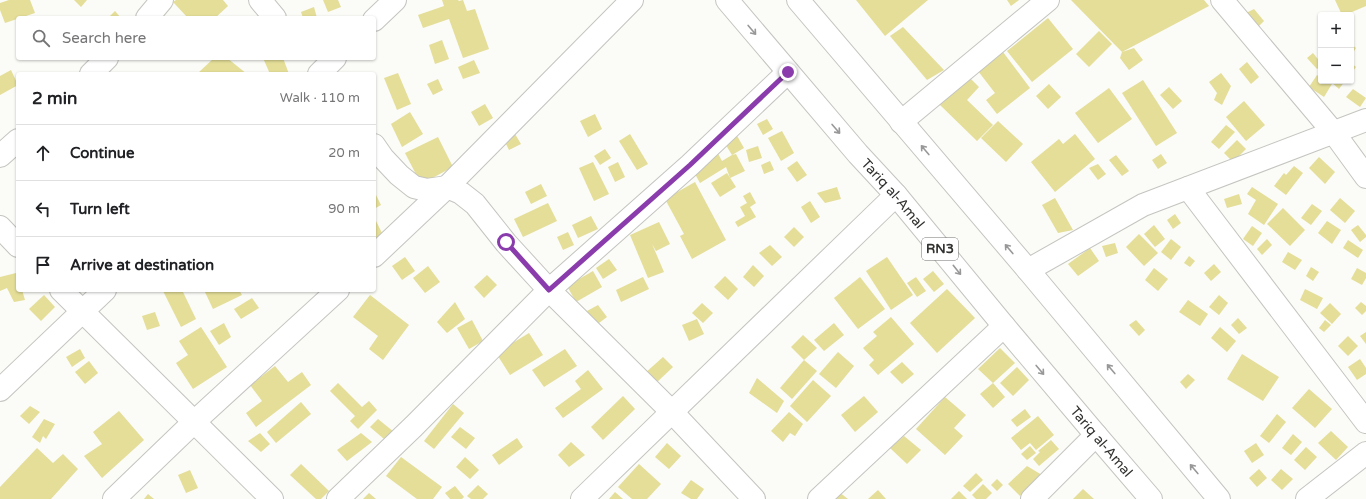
<!DOCTYPE html>
<meta charset="utf-8">
<style>
body{margin:0;font-family:"Varela Round",sans-serif;background:#f2f2f2;color:#202124}
.controls{position:absolute;right:12px;top:12px;display:grid;overflow:hidden;border-radius:4px;box-shadow:0 1px 3px #0004}
.controls button{width:36px;height:36px;display:grid;place-items:center;padding:0;border:0;border-bottom:1px solid #e0e0e0;background:#fff;color:#202124;font:20px sans-serif}
.stop{position:absolute;width:12px;height:12px;margin:-9px;border:3px solid #8a3cad;border-radius:50%;background:#fff}
.stop.end{background:#8a3cad;border-color:#fff;box-shadow:0 1px 4px #0008}
.list{margin:0;padding:0;list-style:none}
h2{display:flex;justify-content:space-between;align-items:center;height:52px;margin:0;padding:0 16px;font-size:17px}
h2 small{font-size:13px;font-weight:400;color:#757577}
.list li{display:grid;grid-template-columns:26px 1fr auto;gap:12px;align-items:center;box-sizing:border-box;height:56px;padding:0 16px;border-top:1px solid #e0e0e0}
.list b{display:block;font-size:15px;white-space:nowrap}
.list em{font-size:13px;font-style:normal;color:#757577}
.icon{flex:none;width:22px;height:22px;fill:none;stroke:currentColor;stroke-width:2;stroke-linecap:round;stroke-linejoin:round}
.map{position:relative;flex:none;width:1366px;height:499px;overflow:hidden}
.search{position:absolute;background:#fff;box-shadow:0 1px 3px #0004;left:16px;top:16px;width:360px;height:44px;display:flex;align-items:center;gap:10px;box-sizing:border-box;padding:0 14px;border-radius:4px;color:#757577;font-size:15px}
.panel{position:absolute;background:#fff;box-shadow:0 1px 3px #0004;left:16px;top:72px;width:360px;height:220px;border-radius:4px}
.map>svg:first-child{display:block}
</style>
<div class="map">
<svg width="1366" height="499" viewBox="0 0 1366 499">
<rect width="100%" height="100%" fill="#fbfbf7"/>
<g fill="#e4de98">
<polygon points="9,0 30,0 35,13 5,23 0,10 0,3"/>
<polygon points="74,0 87,0 81,7"/>
<polygon points="176,0 223,0 228,6 215,18 188,18 173,2"/>
<polygon points="323,0 338,0 341,7 328,12"/>
<polygon points="442,0 458,0 459,1 463,0 467,11 475,9 489,49 463,58 449,19 423,28 418,15 444,6"/>
<polygon points="856,0 928,0 885,36"/>
<polygon points="1007,0 1019,0 1011,6"/>
<polygon points="1071,0 1204,0 1209,6 1122,52 1134,48 1143,60 1129,70 1120,58 1122,52"/>
<polygon points="1335,0 1366,0 1366,6 1345,15 1342,15"/>
<polygon points="314,7 317,18 303,18 301,12"/>
<polygon points="1254,9 1264,21 1258,27 1246,13"/>
<polygon points="115,11 121,18 108,18"/>
<polygon points="1048,18 1073,49 1032,82 1007,51"/>
<polygon points="903,27 944,70 927,80 890,36"/>
<polygon points="1099,31 1112,44 1089,67 1076,54"/>
<polygon points="442,40 449,59 435,64 429,45"/>
<polygon points="1351,44 1356,48 1351,56"/>
<polygon points="1003,52 1030,88 997,114 986,100 995,93 978,71"/>
<polygon points="1313,53 1321,63 1321,66 1317,69 1307,58"/>
<polygon points="214,58 227,58 247,74 197,74"/>
<polygon points="263,58 283,58 289,74 270,74"/>
<polygon points="474,60 480,73 463,79 458,67"/>
<polygon points="1247,62 1259,77 1251,84 1239,69"/>
<polygon points="1351,63 1356,67 1351,74"/>
<polygon points="11,70 18,85 0,95 0,76"/>
<polygon points="398,73 411,104 397,110 384,78"/>
<polygon points="1221,73 1231,86 1222,105 1214,100 1217,93 1209,82"/>
<polygon points="967,75 979,87 967,100 993,125 977,141 939,104"/>
<polygon points="1317,75 1321,78 1321,81 1327,81 1332,84 1324,97 1309,87"/>
<polygon points="438,79 443,90 433,95 427,84"/>
<polygon points="1143,80 1177,133 1156,146 1122,93"/>
<polygon points="1332,81 1345,81 1339,89 1331,82"/>
<polygon points="1049,84 1061,97 1048,109 1036,96"/>
<polygon points="1169,87 1182,101 1173,109 1160,95"/>
<polygon points="1109,88 1132,119 1098,143 1075,113"/>
<polygon points="1353,89 1366,98 1360,107 1346,97"/>
<polygon points="1244,101 1265,125 1246,141 1226,117"/>
<polygon points="485,104 493,118 479,126 471,112"/>
<polygon points="410,112 423,134 402,147 391,124"/>
<polygon points="595,114 602,129 588,137 580,121"/>
<polygon points="767,119 773,129 763,135 757,124"/>
<polygon points="998,121 1023,144 1006,162 981,138"/>
<polygon points="1226,125 1235,132 1219,149 1211,142"/>
<polygon points="782,131 794,153 781,161 768,138"/>
<polygon points="515,134 521,144 509,150 504,140"/>
<polygon points="630,134 648,164 637,170 619,141"/>
<polygon points="736,134 744,148 732,155 736,154 745,171 730,178 726,167 700,183 690,165 716,150 722,161 732,155 724,142"/>
<polygon points="1075,134 1095,159 1055,192 1031,162 1059,139 1063,144"/>
<polygon points="438,137 453,167 421,184 405,153"/>
<polygon points="1237,140 1246,149 1233,162 1224,153"/>
<polygon points="758,146 762,158 749,162 746,150"/>
<polygon points="605,149 611,158 600,165 594,156"/>
<polygon points="1161,154 1167,163 1158,169 1152,160"/>
<polygon points="1116,155 1129,171 1122,176 1109,160"/>
<polygon points="1319,157 1335,172 1325,184 1309,168"/>
<polygon points="770,161 774,170 764,174 761,165"/>
<polygon points="797,161 807,175 797,182 787,168"/>
<polygon points="593,162 609,194 594,201 579,168"/>
<polygon points="618,162 625,177 615,182 608,167"/>
<polygon points="1098,164 1106,174 1098,180 1089,168"/>
<polygon points="1294,166 1303,173 1286,195 1274,186 1284,173 1286,175"/>
<polygon points="727,173 736,187 720,197 711,183"/>
<polygon points="695,182 726,240 692,259 680,236 684,234 665,199"/>
<polygon points="541,184 547,196 531,204 525,192"/>
<polygon points="837,187 841,199 825,203 817,193"/>
<polygon points="1252,187 1278,204 1264,225 1248,214 1256,200 1247,194"/>
<polygon points="750,192 756,203 750,207 756,217 738,227 735,222 745,216 740,207 747,203 743,196"/>
<polygon points="1239,194 1242,204 1227,208 1224,199"/>
<polygon points="376,195 381,205 374,209 374,196"/>
<polygon points="1055,198 1073,230 1058,233 1042,205"/>
<polygon points="1340,198 1355,211 1345,223 1330,210"/>
<polygon points="810,201 820,217 811,223 801,207"/>
<polygon points="548,203 557,221 523,237 514,219"/>
<polygon points="1312,204 1322,211 1311,225 1301,218"/>
<polygon points="1283,208 1305,230 1290,246 1267,224"/>
<polygon points="1175,214 1181,223 1173,229 1167,220"/>
<polygon points="591,216 598,229 578,238 572,225"/>
<polygon points="374,217 383,235 374,240"/>
<polygon points="1327,221 1341,230 1332,244 1318,233"/>
<polygon points="659,222 670,244 656,251 652,244 664,272 648,278 630,235"/>
<polygon points="1154,225 1165,239 1155,247 1144,234"/>
<polygon points="1358,225 1366,235 1366,237 1360,242 1351,230"/>
<polygon points="1252,226 1262,233 1253,246 1243,239"/>
<polygon points="794,227 804,237 794,247 784,237"/>
<polygon points="568,232 574,245 563,250 557,237"/>
<polygon points="1139,234 1158,253 1144,266 1126,247"/>
<polygon points="1171,239 1181,247 1171,260 1161,252"/>
<polygon points="1267,239 1272,245 1262,255 1257,249"/>
<polygon points="1348,240 1363,250 1358,258 1343,248"/>
<polygon points="1115,243 1118,253 1106,257 1102,246"/>
<polygon points="770,245 782,257 772,266 759,253"/>
<polygon points="1090,248 1099,261 1078,276 1068,264"/>
<polygon points="1288,252 1302,260 1295,270 1282,262"/>
<polygon points="1189,256 1195,261 1190,267 1184,263"/>
<polygon points="405,257 415,271 402,280 392,266"/>
<polygon points="887,257 913,295 891,310 866,271"/>
<polygon points="609,259 617,270 603,279 596,268"/>
<polygon points="1214,264 1221,272 1211,281 1204,273"/>
<polygon points="753,265 764,276 754,287 743,277"/>
<polygon points="428,266 440,282 425,293 413,278"/>
<polygon points="1311,267 1319,272 1313,281 1306,276"/>
<polygon points="1154,268 1168,279 1158,291 1145,280"/>
<polygon points="1357,268 1366,273 1366,278 1362,285 1351,279"/>
<polygon points="593,271 602,287 576,302 567,286"/>
<polygon points="933,271 944,284 934,292 923,279"/>
<polygon points="16,273 18,280 18,290 22,290 25,300 14,302 7,288 0,291 0,277"/>
<polygon points="487,275 497,285 484,298 474,287"/>
<polygon points="725,276 738,289 728,300 714,287"/>
<polygon points="643,277 649,289 621,302 616,290"/>
<polygon points="860,277 885,309 858,329 834,298"/>
<polygon points="916,277 926,291 917,297 907,283"/>
<polygon points="947,289 975,318 937,353 910,323"/>
<polygon points="1305,289 1323,298 1317,309 1300,300"/>
<polygon points="164,290 182,290 196,319 181,327 163,291"/>
<polygon points="204,290 239,290 242,295 213,309"/>
<polygon points="44,295 55,307 41,321 29,309"/>
<polygon points="370,295 409,325 383,360 369,349 378,336 353,317"/>
<polygon points="1219,295 1228,303 1219,315 1209,307"/>
<polygon points="252,298 259,308 241,319 234,309"/>
<polygon points="1188,300 1208,314 1200,326 1179,312"/>
<polygon points="455,302 465,319 447,333 437,322"/>
<polygon points="1361,302 1366,306 1366,311 1362,315 1355,308"/>
<polygon points="702,303 713,313 703,323 692,313"/>
<polygon points="1330,303 1341,314 1332,324 1320,313"/>
<polygon points="598,305 607,317 595,326 587,311"/>
<polygon points="155,312 160,326 147,330 142,316"/>
<polygon points="891,317 914,344 878,375 869,365 874,360 863,348 877,336 873,332"/>
<polygon points="1238,318 1247,328 1239,334 1231,325"/>
<polygon points="697,319 704,334 689,341 682,325"/>
<polygon points="472,320 483,341 469,349 457,328"/>
<polygon points="1136,320 1145,330 1139,336 1129,325"/>
<polygon points="1325,320 1331,325 1324,332 1319,328"/>
<polygon points="224,323 231,337 219,345 210,331"/>
<polygon points="834,323 844,335 824,351 814,340"/>
<polygon points="201,327 227,367 193,389 176,363 188,355 179,341"/>
<polygon points="1220,327 1236,341 1227,352 1211,338"/>
<polygon points="1366,332 1366,344 1360,336"/>
<polygon points="529,333 543,355 510,375 496,353"/>
<polygon points="803,335 817,348 804,360 791,347"/>
<polygon points="1348,336 1358,346 1348,356 1338,346"/>
<polygon points="1000,348 1015,363 993,383 1005,397 993,408 980,394 993,383 978,369"/>
<polygon points="80,349 85,358 72,367 66,357"/>
<polygon points="565,349 577,366 544,387 532,370"/>
<polygon points="838,352 854,366 836,388 819,374"/>
<polygon points="1242,354 1279,377 1263,401 1227,379"/>
<polygon points="663,357 673,367 654,385 644,374"/>
<polygon points="1360,359 1366,368 1366,374 1357,380 1348,367"/>
<polygon points="804,360 817,371 792,399 780,388"/>
<polygon points="89,361 98,373 85,384 75,372"/>
<polygon points="902,362 914,374 902,384 890,372"/>
<polygon points="275,366 288,382 302,372 311,385 256,427 246,413 262,401 250,385"/>
<polygon points="1017,367 1029,380 1013,396 1000,383"/>
<polygon points="588,370 603,389 563,418 555,408 581,389 575,381"/>
<polygon points="1188,374 1195,380 1186,389 1180,382"/>
<polygon points="757,378 784,401 777,413 749,393"/>
<polygon points="813,380 831,396 807,422 790,406"/>
<polygon points="338,383 362,407 369,401 377,410 358,429 350,421 355,416 330,391"/>
<polygon points="1309,389 1332,409 1315,428 1292,408"/>
<polygon points="623,396 635,409 603,440 591,427"/>
<polygon points="864,396 878,412 855,432 841,415"/>
<polygon points="945,397 966,415 954,428 963,436 945,455 916,429"/>
<polygon points="301,402 311,414 276,443 267,432"/>
<polygon points="453,404 464,413 434,449 424,441"/>
<polygon points="30,406 40,412 29,424 20,416"/>
<polygon points="1025,409 1031,417 1017,427 1011,420"/>
<polygon points="119,411 144,440 102,478 84,456 102,444 93,432"/>
<polygon points="789,412 803,424 795,436 790,433 783,442 771,431"/>
<polygon points="1277,414 1286,422 1269,443 1260,436"/>
<polygon points="1038,416 1054,435 1036,450 1030,443 1021,450 1011,438"/>
<polygon points="44,419 55,424 46,439 43,436 40,443 32,437"/>
<polygon points="378,419 394,432 384,439 370,427"/>
<polygon points="460,427 475,438 466,449 451,437"/>
<polygon points="1331,431 1348,447 1336,460 1318,443"/>
<polygon points="260,433 270,444 261,452 248,441"/>
<polygon points="361,433 372,442 347,461 337,450"/>
<polygon points="1293,434 1302,442 1291,455 1282,448"/>
<polygon points="904,436 921,450 907,464 890,448"/>
<polygon points="517,438 523,447 499,465 492,455"/>
<polygon points="1051,440 1059,449 1039,466 1033,459 1040,452 1038,451"/>
<polygon points="571,442 585,455 569,467 558,455"/>
<polygon points="667,443 681,456 669,469 655,457"/>
<polygon points="1256,443 1264,455 1252,463 1244,451"/>
<polygon points="1030,446 1036,453 1027,460 1021,454"/>
<polygon points="1306,447 1317,457 1305,470 1294,460"/>
<polygon points="37,448 53,463 63,454 78,469 51,499 0,499 0,487"/>
<polygon points="401,457 442,487 433,499 417,499 386,476"/>
<polygon points="465,457 479,470 470,479 456,467"/>
<polygon points="301,464 329,491 321,499 316,499 290,475"/>
<polygon points="639,464 661,484 647,499 632,499 618,487"/>
<polygon points="1027,466 1042,475 1020,496 1008,484"/>
<polygon points="1259,469 1267,478 1257,487 1249,478"/>
<polygon points="1281,469 1293,479 1282,490 1271,480"/>
<polygon points="190,470 198,488 186,493 178,475"/>
<polygon points="976,473 983,480 970,492 963,486"/>
<polygon points="997,479 1003,485 997,491 991,485"/>
<polygon points="691,480 704,489 697,499 691,499 681,493"/>
<polygon points="983,484 992,493 986,499 976,499 972,495"/>
<polygon points="478,485 488,494 483,499 471,499 467,496"/>
<polygon points="455,486 464,497 462,499 450,499 445,493"/>
<polygon points="1083,489 1094,499 1073,499"/>
<polygon points="878,490 886,499 868,499"/>
<polygon points="959,491 967,499 951,499"/>
<polygon points="615,492 623,499 609,499"/>
<polygon points="839,492 848,499 833,499"/>
<polygon points="369,493 376,499 363,499"/>
<polygon points="148,494 154,499 144,499"/>
</g>
<g fill="none" stroke-linecap="round" stroke-linejoin="round">
<defs>
<g id="minor">
<polyline points="260,0 275,18"/>
<polyline points="1222,0 1334,133 1366,177"/>
<polyline points="147,18 162,0"/>
<polyline points="374,20 395,0"/>
<polyline points="91,74 107,58"/>
<polyline points="319,74 335,58"/>
<polyline points="901,122 1048,0"/>
<polyline points="374,145 383,158 399,175 414,187 427,190 447,187 461,193 475,204 506,243 549,290 672,412 754,499"/>
<polyline points="0,156 18,140"/>
<polyline points="1188,188 1366,422"/>
<polyline points="0,227 18,246"/>
<polyline points="374,256 447,187 632,0"/>
<polyline points="1028,270 1143,205 1366,120"/>
<polyline points="61,290 272,499"/>
<polyline points="0,390 105,290"/>
<polyline points="114,499 194,422 338,290"/>
<polyline points="338,499 414,426 549,290 690,165 788,72"/>
<polyline points="582,499 896,195"/>
<polyline points="819,499 1004,326"/>
<polyline points="1032,499 1096,435"/>
<polyline points="1307,499 1366,453"/>
</g>
<g id="trunk">
<path id="s1" d="M727,0l131,154 38,41 108,131 92,109 55,64"/>
<polyline points="798,0 1028,270 1219,499"/>
</g>
</defs>
<use href="#minor" stroke="#c4c4c0" stroke-width="24"/>
<use href="#trunk" stroke="#c4c4c0" stroke-width="24"/>
<use href="#minor" stroke="#fff" stroke-width="22"/>
<use href="#trunk" stroke="#fff" stroke-width="22"/>
</g>
<defs><path id="oneway-shaft" d="M-6 0H5M1.5-3L5.5 0L1.5 3" fill="none" stroke-width="1.6" stroke-linecap="round" stroke-linejoin="round"/></defs>
<g stroke="#989898">
<use href="#oneway-shaft" transform="translate(752 30) rotate(50)"/>
<use href="#oneway-shaft" transform="translate(836 129) rotate(49)"/>
<use href="#oneway-shaft" transform="translate(925 150) rotate(-130)"/>
<use href="#oneway-shaft" transform="translate(1009 249) rotate(-130)"/>
<use href="#oneway-shaft" transform="translate(957 270) rotate(51)"/>
<use href="#oneway-shaft" transform="translate(1111 369) rotate(-130)"/>
<use href="#oneway-shaft" transform="translate(1040 370) rotate(50)"/>
<use href="#oneway-shaft" transform="translate(1194 469) rotate(-130)"/>
</g>
<g fill="none" stroke-linecap="round" stroke-linejoin="round">
<polyline stroke="#8a3cad" stroke-width="5" points="506,242 549,290 690,165 788,72"/>
</g>
<g text-anchor="middle" dominant-baseline="central" stroke-width="3" stroke-linejoin="round" paint-order="stroke">
<rect fill="#fff" stroke="#70706e" stroke-width="1" x="922" y="238" width="36" height="22" rx="3"/>
<g font-size="13" font-weight="bold" fill="#323230">
<text x="940" y="249">RN3</text>
</g>
<g font-size="14" fill="#323230" stroke="#fff">
<text stroke="none"><textPath href="#s1" startOffset="255">Tariq al-Amal</textPath></text>
<text stroke="none"><textPath href="#s1" startOffset="579">Tariq al-Amal</textPath></text>
</g>
</g>
</svg>
<div class="controls">
<button>+</button>
<button>−</button>
</div>
<div class="stop" style="left:506px;top:242px"></div>
<div class="stop end" style="left:788px;top:72px"></div>
<div class="search"><svg class="icon" aria-label="search" viewBox="0 0 24 24"><circle cx="10" cy="10" r="6"/><path d="M15 15l6 6"/></svg>Search here</div>
<section class="panel">
<h2>2 min<small>Walk · 110 m</small></h2>
<ul class="list">
<li><svg class="icon" aria-label="ahead" viewBox="0 0 24 24"><path d="M12 20V5M6 11l6-6 6 6"/></svg><div><b>Continue</b></div><em>20 m</em></li>
<li><svg class="icon" aria-label="left" viewBox="0 0 24 24"><path d="M17 20v-9H6M10 6l-5 5 5 5"/></svg><div><b>Turn left</b></div><em>90 m</em></li>
<li><svg class="icon" aria-label="arrive" viewBox="0 0 24 24"><path d="M6 21V4h12l-3 4 3 4H6"/></svg><div><b>Arrive at destination</b></div></li>
</ul>
</section>
</div>
